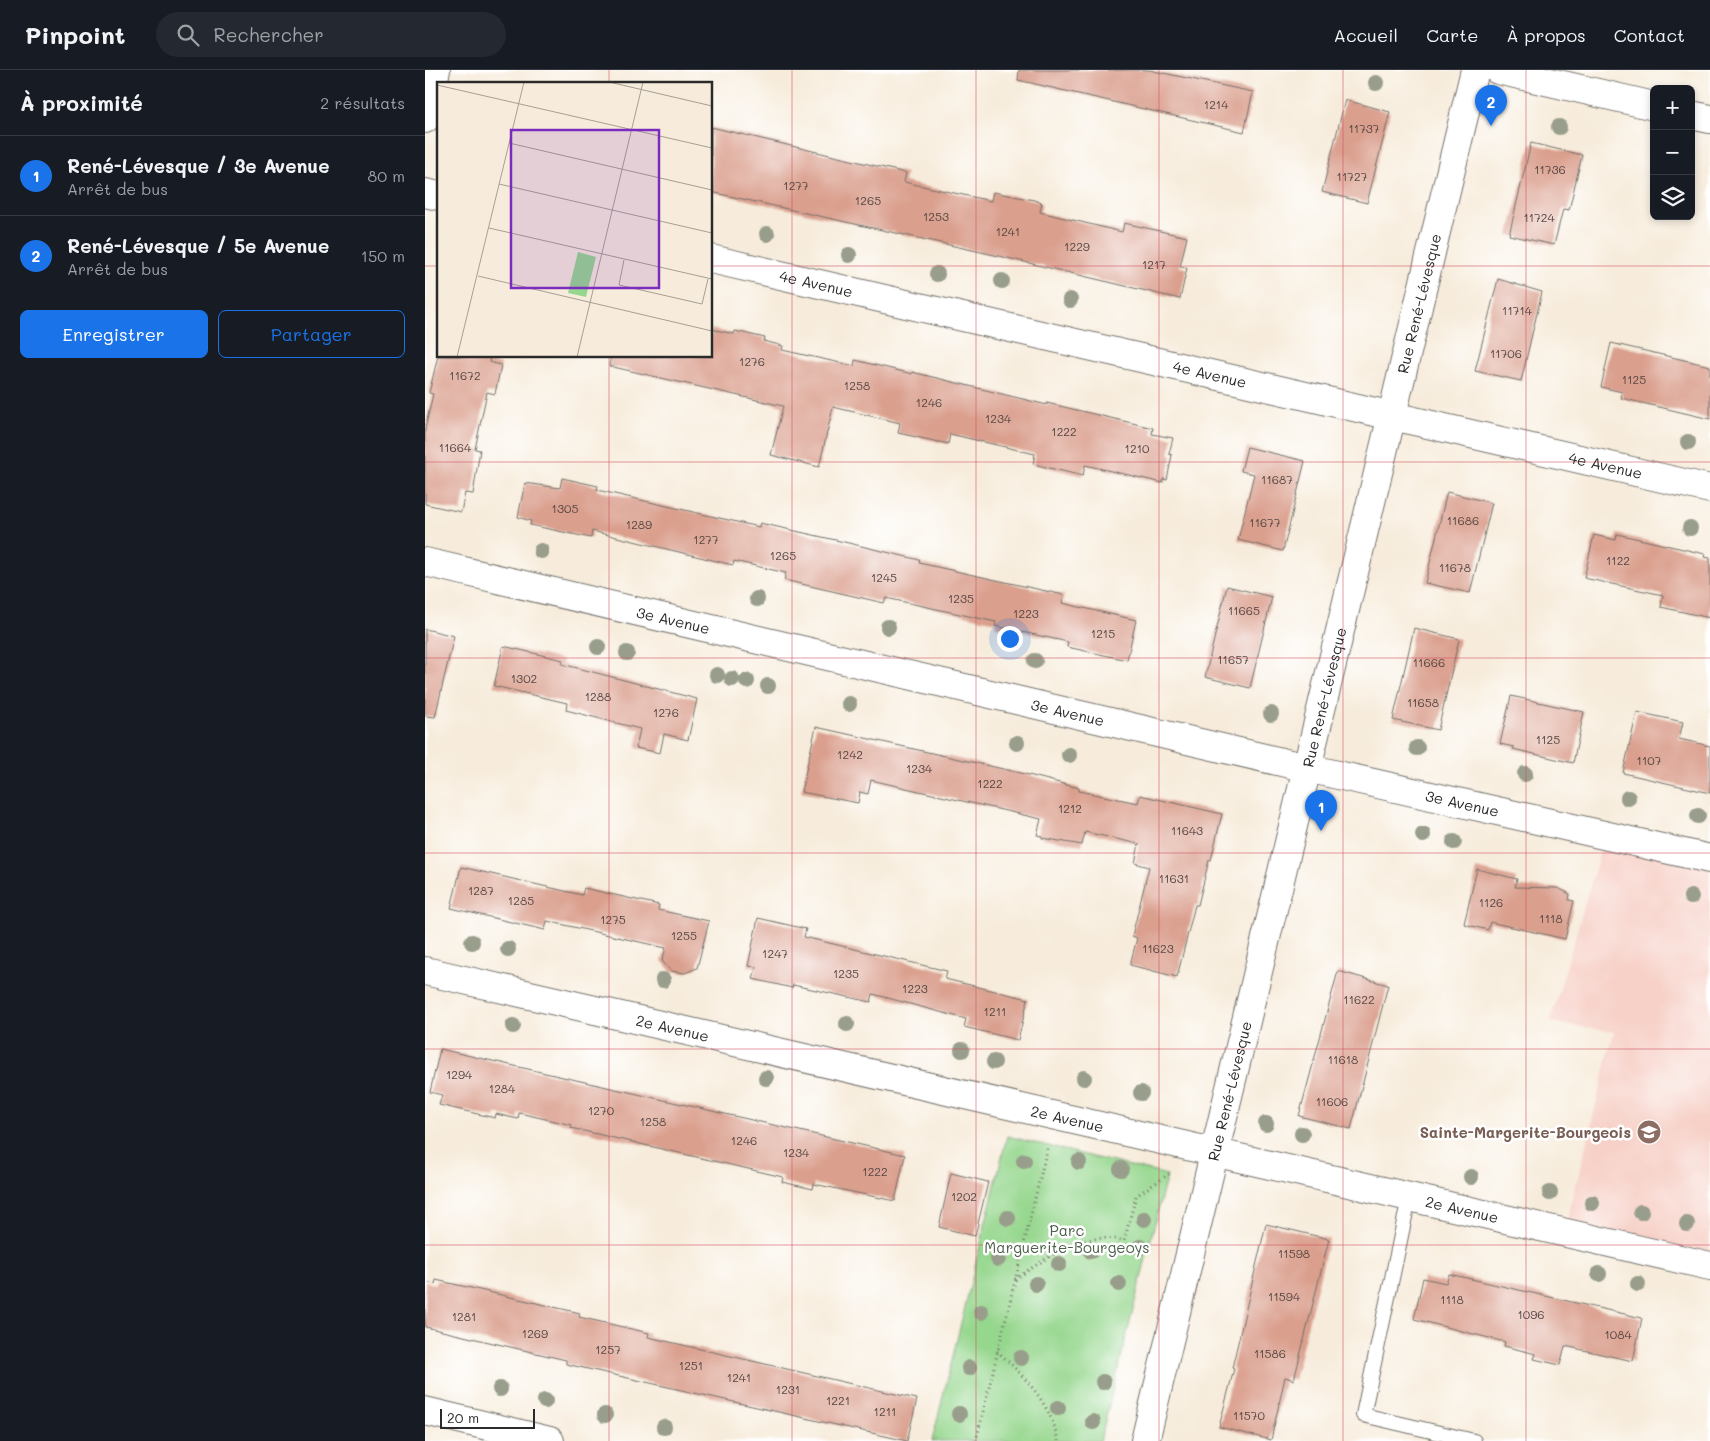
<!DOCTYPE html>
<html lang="fr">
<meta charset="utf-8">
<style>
body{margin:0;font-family:Mali,sans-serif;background:#242831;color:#f1f3f6}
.controls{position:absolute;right:15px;top:15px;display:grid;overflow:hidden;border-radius:8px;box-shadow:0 2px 8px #0003}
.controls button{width:45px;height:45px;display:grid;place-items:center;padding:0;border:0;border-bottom:1px solid #363941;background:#171b24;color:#f1f3f6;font:25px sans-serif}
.scale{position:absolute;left:15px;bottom:12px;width:95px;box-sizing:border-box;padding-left:5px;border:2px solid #2b2b2b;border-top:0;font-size:14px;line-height:18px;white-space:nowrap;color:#2b2b2b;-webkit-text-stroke:4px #fff;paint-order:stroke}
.you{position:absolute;left:584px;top:568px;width:18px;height:18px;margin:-12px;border:4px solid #fff;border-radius:50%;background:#1a73e8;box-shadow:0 0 0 8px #1a73e833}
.badge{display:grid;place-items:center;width:32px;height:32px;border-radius:50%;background:#1a73e8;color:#fff;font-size:16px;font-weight:700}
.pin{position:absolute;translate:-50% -41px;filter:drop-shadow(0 1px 2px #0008)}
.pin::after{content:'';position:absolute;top:26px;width:18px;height:15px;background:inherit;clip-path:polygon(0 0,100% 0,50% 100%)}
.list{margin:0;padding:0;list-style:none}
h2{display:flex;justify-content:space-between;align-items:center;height:65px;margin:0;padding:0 20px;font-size:21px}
h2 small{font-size:16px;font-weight:400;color:#9ea1a6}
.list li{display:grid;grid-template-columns:32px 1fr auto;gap:15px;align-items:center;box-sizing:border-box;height:80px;padding:0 20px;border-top:1px solid #363941}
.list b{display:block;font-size:19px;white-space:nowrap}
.list p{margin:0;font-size:16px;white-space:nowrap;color:#9ea1a6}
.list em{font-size:16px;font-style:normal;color:#9ea1a6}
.actions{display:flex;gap:10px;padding:15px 20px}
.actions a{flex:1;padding:11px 0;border:1px solid #1a73e8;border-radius:8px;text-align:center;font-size:18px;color:#1a73e8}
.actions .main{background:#1a73e8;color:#fff}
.icon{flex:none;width:28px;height:28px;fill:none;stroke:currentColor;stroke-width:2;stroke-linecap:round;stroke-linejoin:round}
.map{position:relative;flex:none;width:1285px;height:1371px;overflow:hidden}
header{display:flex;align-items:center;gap:30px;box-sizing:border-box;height:70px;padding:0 25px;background:#171b24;border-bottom:1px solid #363941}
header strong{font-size:24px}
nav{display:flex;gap:28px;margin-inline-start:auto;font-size:18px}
.search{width:350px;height:45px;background:#242831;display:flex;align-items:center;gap:12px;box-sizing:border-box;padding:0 18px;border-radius:28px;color:#9ea1a6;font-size:19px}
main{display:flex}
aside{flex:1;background:#171b24}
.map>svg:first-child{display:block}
</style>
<header>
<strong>Pinpoint</strong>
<div class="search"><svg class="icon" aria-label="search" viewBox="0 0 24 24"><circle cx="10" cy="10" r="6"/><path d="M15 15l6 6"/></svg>Rechercher</div>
<nav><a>Accueil</a><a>Carte</a><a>À propos</a><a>Contact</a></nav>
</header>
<main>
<aside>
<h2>À proximité<small>2 résultats</small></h2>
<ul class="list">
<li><span class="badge">1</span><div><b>René-Lévesque / 3e Avenue</b><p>Arrêt de bus</p></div><em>80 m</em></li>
<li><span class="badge">2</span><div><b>René-Lévesque / 5e Avenue</b><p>Arrêt de bus</p></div><em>150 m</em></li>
</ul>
<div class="actions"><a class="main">Enregistrer</a><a>Partager</a></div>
</aside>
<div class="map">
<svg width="1285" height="1371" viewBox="0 0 1285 1371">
<rect width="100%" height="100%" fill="#fff"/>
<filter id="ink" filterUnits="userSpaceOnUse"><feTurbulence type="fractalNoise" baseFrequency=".02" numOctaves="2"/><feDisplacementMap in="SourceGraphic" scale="10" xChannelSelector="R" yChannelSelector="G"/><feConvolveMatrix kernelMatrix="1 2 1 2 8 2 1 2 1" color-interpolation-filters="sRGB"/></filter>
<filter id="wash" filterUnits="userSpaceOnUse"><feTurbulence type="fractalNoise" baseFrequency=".0096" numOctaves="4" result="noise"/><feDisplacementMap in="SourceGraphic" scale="20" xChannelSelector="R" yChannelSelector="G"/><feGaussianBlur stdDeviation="1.12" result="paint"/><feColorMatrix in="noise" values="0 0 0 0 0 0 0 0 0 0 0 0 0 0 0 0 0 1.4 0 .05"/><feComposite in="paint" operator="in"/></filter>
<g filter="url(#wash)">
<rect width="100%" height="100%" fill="#f7ecdb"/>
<polygon fill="#f7d1c8" points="1180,765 1285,789 1285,1197 1139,1163 1189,962 1125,952"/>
<polygon fill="#96d78e" stroke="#60815c" points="582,1066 742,1105 675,1371 507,1371"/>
<g id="blocks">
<g fill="#da9f8d">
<polygon points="594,0 724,0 828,22 819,62 593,10"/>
<polygon points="920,30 965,42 942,133 897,122"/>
<polygon points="286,57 481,103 479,112 566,131 568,122 609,130 617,133 615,142 697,162 699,153 762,167 755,197 762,198 755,229 574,186 286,122"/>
<polygon points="1106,73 1157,85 1144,140 1138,139 1129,175 1084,165"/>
<polygon points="1073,209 1117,222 1096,311 1050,301"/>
<polygon points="286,259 309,264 310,261 340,268 339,271 358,276 357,280 429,296 430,290 487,304 487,302 622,335 622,333 728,358 727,364 748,368 744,384 747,385 742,410 738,409 738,413 660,395 658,406 608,394 610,384 525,364 523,374 473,363 475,353 408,337 394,397 346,385 358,336 184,296 186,286 286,286"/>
<polygon points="1186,273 1285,296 1285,349 1196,328 1197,322 1176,317"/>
<polygon points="13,286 65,286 64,292 76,295 70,324 62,322 50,379 55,380 48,424 40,423 36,442 0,434 0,359 8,324 4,323"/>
<polygon points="822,377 880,391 858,481 813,470 829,404 816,401"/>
<polygon points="137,408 173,416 172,420 334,457 335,453 415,471 495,490 494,493 639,525 637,533 711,550 702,590 642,577 643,572 570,556 571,552 461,528 459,533 359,510 361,503 309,491 308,495 167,461 166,468 105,455 106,451 93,447 100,413 135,418"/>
<polygon points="1022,422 1067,433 1045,523 1000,513"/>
<polygon points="1192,464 1280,484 1279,487 1285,488 1285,548 1236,537 1238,525 1159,508 1169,465 1191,470"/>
<polygon points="802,516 847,527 825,618 780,607"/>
<polygon points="989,558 1034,569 1013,660 968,650"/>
<polygon points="0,559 29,566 10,647 0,646"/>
<polygon points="78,576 138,590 137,594 272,629 263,670 239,664 235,683 211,678 215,659 141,640 142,633 69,616"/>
<polygon points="1086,626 1159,642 1148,693 1088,679 1089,677 1075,674"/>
<polygon points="1212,642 1258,652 1254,669 1285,676 1285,723 1198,703"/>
<polygon points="391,657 596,703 654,718 654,721 713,733 715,725 797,744 786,790 784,790 773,835 770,835 752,907 705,895 712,868 707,866 724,797 710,793 714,774 660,762 657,775 617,768 617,766 612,765 616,749 446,710 443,724 435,722 433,733 376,722"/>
<polygon points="36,797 157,825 159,818 234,835 233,840 284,851 272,898 260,903 246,901 237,891 241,878 122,851 120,860 26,838"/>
<polygon points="1052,799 1092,809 1090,817 1133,818 1145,824 1144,830 1149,831 1140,869 1065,852 1063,860 1039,854"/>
<polygon points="333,848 381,859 379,867 522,901 520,909 603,929 593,970 539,957 541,949 448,924 446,932 368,915 367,918 328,909 331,897 323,896"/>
<polygon points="913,901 963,915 926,1059 874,1046"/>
<polygon points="15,979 480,1085 470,1131 389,1114 388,1119 357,1112 358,1107 146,1058 147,1055 94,1043 93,1049 71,1044 70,1048 14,1035 17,1025 5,1022"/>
<polygon points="526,1103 563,1112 550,1166 514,1157"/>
<polygon points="841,1154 904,1169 869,1310 860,1307 846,1370 794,1357 809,1299 807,1298"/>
<polygon points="1024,1204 1217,1248 1208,1291 1140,1276 1135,1295 1109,1289 1111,1284 1079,1276 1080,1272 989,1249 998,1208 1021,1213"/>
<polygon points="11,1210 155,1243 154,1247 224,1263 223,1267 492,1329 482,1371 141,1294 141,1290 0,1257 0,1212 10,1214"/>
</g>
</g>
</g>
<g filter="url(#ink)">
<use href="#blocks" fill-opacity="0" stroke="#726f69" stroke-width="1"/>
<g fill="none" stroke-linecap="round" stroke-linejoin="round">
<defs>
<polyline id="service" points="984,1128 938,1345 1049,1371"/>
<g id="minor">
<polyline points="1073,0 1229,36"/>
<polyline points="1266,45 1285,49"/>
<polyline points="0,49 11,0"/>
<polyline points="0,123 14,126"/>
<path id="s1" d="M286,189l999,230"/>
<path id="s2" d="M0,492l882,206 403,91"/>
<path id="s3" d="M0,901l1285,295"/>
<polyline points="0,1341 125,1371"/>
<path id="s4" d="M720,1371l330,-1371"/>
</g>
</defs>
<use href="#service" stroke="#726f69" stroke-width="16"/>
<use href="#minor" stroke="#726f69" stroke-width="30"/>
<g stroke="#726f69" stroke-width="3" stroke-dasharray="1 4" stroke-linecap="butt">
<path d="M590,1209c33,-21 68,-50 109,-38l12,-45 33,-22"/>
<path d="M572,1281c27,25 54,52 61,90"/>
<polyline points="551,1371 623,1075"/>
</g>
<use href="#service" stroke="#fff" stroke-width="14"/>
<use href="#minor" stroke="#fff" stroke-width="28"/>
</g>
<g fill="#989e8b">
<circle cx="951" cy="13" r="8"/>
<circle cx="1134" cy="57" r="8"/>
<circle cx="342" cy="164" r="8"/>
<circle cx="424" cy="185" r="8"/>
<circle cx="512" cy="204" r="8"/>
<circle cx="577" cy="211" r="8"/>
<circle cx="645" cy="230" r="8"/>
<circle cx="1263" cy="372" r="8"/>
<circle cx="1265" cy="458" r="8"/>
<circle cx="116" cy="481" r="8"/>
<circle cx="332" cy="529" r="8"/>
<circle cx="463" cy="557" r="8"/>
<circle cx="173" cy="577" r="8"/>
<circle cx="202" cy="583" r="8"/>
<circle cx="610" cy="591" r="8"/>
<circle cx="292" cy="605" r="8"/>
<circle cx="307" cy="609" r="8"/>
<circle cx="322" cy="611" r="8"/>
<circle cx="343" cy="616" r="8"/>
<circle cx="424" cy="634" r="8"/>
<circle cx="846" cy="644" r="8"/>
<circle cx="592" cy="673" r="8"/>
<circle cx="992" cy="678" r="8"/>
<circle cx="644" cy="685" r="8"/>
<circle cx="1100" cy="704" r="8"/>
<circle cx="1203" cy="728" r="8"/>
<circle cx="1273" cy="746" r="8"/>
<circle cx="998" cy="765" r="8"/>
<circle cx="1029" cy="772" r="8"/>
<circle cx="1266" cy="827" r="8"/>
<circle cx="47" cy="872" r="8"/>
<circle cx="83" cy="879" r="8"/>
<circle cx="238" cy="910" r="8"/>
<circle cx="422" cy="954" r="8"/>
<circle cx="88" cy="956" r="8"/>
<circle cx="537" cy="980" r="8"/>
<circle cx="569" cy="992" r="8"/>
<circle cx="341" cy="1008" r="8"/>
<circle cx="659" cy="1008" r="8"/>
<circle cx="716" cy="1023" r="8"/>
<circle cx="841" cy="1054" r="8"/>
<circle cx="877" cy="1064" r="8"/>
<circle cx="599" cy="1091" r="8"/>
<circle cx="654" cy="1092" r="8"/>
<circle cx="696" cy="1099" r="8"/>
<circle cx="1046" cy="1107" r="8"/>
<circle cx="1125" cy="1123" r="8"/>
<circle cx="1167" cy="1133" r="8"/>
<circle cx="1216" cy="1142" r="8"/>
<circle cx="583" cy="1148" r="8"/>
<circle cx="719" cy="1149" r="8"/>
<circle cx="1262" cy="1154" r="8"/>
<circle cx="715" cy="1177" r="8"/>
<circle cx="666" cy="1181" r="8"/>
<circle cx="573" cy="1189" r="8"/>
<circle cx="634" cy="1194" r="8"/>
<circle cx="1174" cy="1204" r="8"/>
<circle cx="611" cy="1214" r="8"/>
<circle cx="694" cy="1214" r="8"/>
<circle cx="1213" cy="1214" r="8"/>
<circle cx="556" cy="1242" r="8"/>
<circle cx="596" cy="1288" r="8"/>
<circle cx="544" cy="1298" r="8"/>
<circle cx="678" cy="1312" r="8"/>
<circle cx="75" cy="1319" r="8"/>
<circle cx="120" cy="1331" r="8"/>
<circle cx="633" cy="1338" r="8"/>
<circle cx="534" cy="1344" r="8"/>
<circle cx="180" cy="1345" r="8"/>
<circle cx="668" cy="1352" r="8"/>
<circle cx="239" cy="1357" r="8"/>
</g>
</g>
<path fill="none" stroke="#d1495b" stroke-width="1" stroke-opacity="0.55" d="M184,0v14M367,0v1371M551,0v1371M734,0v1371M918,0v1371M1101,0v1371M0,196h14M286,196h999M184,286v1085M0,392h1285M0,588h1285M0,783h1285M0,979h1285M0,1175h1285"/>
<defs>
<symbol id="school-disc" viewBox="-11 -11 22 22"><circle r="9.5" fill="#8d6e63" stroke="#fff"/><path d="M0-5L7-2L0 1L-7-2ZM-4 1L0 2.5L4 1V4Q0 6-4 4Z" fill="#fff"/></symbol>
</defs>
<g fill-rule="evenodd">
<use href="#school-disc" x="1210" y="1048" width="28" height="28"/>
</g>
<g text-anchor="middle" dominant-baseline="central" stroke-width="5" stroke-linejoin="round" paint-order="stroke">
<g font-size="12" fill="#574844">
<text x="791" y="34">1214</text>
<text x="939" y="58">11737</text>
<text x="1125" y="99">11736</text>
<text x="927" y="106">11727</text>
<text x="371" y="115">1277</text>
<text x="443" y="130">1265</text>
<text x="511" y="146">1253</text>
<text x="1114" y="147">11724</text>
<text x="583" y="161">1241</text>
<text x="652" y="176">1229</text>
<text x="729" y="194">1217</text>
<text x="1092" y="240">11714</text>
<text x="1081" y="283">11706</text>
<text x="327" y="291">1276</text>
<text x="40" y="305">11672</text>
<text x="1209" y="309">1125</text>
<text x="432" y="315">1258</text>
<text x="504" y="332">1246</text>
<text x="573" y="348">1234</text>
<text x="639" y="361">1222</text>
<text x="30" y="377">11664</text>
<text x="712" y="378">1210</text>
<text x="852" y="409">11687</text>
<text x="140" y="438">1305</text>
<text x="1038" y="450">11686</text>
<text x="840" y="452">11677</text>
<text x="214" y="454">1289</text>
<text x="281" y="469">1277</text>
<text x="358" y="485">1265</text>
<text x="1193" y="490">1122</text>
<text x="1030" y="497">11678</text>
<text x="459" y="507">1245</text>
<text x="536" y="528">1235</text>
<text x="819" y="540">11665</text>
<text x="601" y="543">1223</text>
<text x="678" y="563">1215</text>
<text x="808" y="589">11657</text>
<text x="1004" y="592">11666</text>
<text x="99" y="608">1302</text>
<text x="173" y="626">1288</text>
<text x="998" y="632">11658</text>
<text x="241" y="642">1276</text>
<text x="1123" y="669">1125</text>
<text x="425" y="684">1242</text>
<text x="1224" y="690">1107</text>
<text x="494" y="698">1234</text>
<text x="565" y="713">1222</text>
<text x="645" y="738">1212</text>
<text x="762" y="760">11643</text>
<text x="749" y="808">11631</text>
<text x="56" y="820">1287</text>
<text x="96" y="830">1285</text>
<text x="1066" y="832">1126</text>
<text x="1126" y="848">1118</text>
<text x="188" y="849">1275</text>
<text x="259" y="865">1255</text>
<text x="733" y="878">11623</text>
<text x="350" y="883">1247</text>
<text x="421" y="903">1235</text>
<text x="490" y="918">1223</text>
<text x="934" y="929">11622</text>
<text x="570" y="941">1211</text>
<text x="918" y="989">11618</text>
<text x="34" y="1004">1294</text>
<text x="77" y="1018">1284</text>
<text x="907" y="1031">11606</text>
<text x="176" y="1040">1270</text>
<text x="228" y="1051">1258</text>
<text x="319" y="1070">1246</text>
<text x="371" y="1082">1234</text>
<text x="450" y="1101">1222</text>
<text x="539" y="1126">1202</text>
<text x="869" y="1183">11598</text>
<text x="859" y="1226">11594</text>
<text x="1027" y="1229">1118</text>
<text x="1106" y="1244">1096</text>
<text x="39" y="1246">1281</text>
<text x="110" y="1263">1269</text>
<text x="1193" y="1264">1084</text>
<text x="183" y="1279">1257</text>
<text x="845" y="1283">11586</text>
<text x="266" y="1295">1251</text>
<text x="314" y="1307">1241</text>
<text x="363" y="1319">1231</text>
<text x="413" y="1330">1221</text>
<text x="460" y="1341">1211</text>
<text x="824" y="1345">11570</text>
</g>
<g font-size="15" fill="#2b2b2b" stroke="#fff">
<text stroke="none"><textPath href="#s1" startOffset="108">4e Avenue</textPath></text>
<text stroke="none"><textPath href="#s4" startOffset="1170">Rue René-Lévesque</textPath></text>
<text stroke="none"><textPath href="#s1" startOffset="512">4e Avenue</textPath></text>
<text stroke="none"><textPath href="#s1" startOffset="918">4e Avenue</textPath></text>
<text stroke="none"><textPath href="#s2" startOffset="255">3e Avenue</textPath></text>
<text stroke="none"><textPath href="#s4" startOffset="765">Rue René-Lévesque</textPath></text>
<text stroke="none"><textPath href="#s2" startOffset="660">3e Avenue</textPath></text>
<text stroke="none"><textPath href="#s2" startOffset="1065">3e Avenue</textPath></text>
<text stroke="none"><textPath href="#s3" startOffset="254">2e Avenue</textPath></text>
<text stroke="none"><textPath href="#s4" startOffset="360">Rue René-Lévesque</textPath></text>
<text stroke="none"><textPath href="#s3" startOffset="659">2e Avenue</textPath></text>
<text stroke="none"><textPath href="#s3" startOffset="1064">2e Avenue</textPath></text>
</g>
<g font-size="15" font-weight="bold" fill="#785e54" stroke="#fff" text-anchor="end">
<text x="1206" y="1062">Sainte-Margerite-Bourgeois</text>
</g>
<g font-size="15" fill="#4b5f49" stroke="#fff">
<text x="642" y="1160">Parc<tspan x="642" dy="17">Marguerite-Bourgeoys</tspan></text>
</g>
</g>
<g transform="translate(12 12)">
<rect width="275" height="275" fill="#f7ecdb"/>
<path d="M141,170l18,5 -10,40 -18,-4z" fill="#96d78e"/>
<path fill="none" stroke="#a59f95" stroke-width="1" d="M172,0l103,24M0,3l275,63M72,61l203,47M62,102l213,49M52,146l223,51M187,178l-5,25 83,19 6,-25M41,194l234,55M20,275l67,-275M140,275l66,-275"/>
<path fill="#7b2cbf" fill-opacity="0.15" stroke="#7b2cbf" stroke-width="2.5" d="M74,48h148v158h-148z"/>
<rect width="275" height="275" fill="none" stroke="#2b2b2b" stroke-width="2.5"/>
</g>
</svg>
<div class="controls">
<button>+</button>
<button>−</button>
<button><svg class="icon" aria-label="layers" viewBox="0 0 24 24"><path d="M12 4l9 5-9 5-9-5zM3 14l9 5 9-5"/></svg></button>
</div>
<div class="scale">20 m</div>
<div class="you"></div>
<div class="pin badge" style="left:896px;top:761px">1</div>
<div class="pin badge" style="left:1066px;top:56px">2</div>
</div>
</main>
